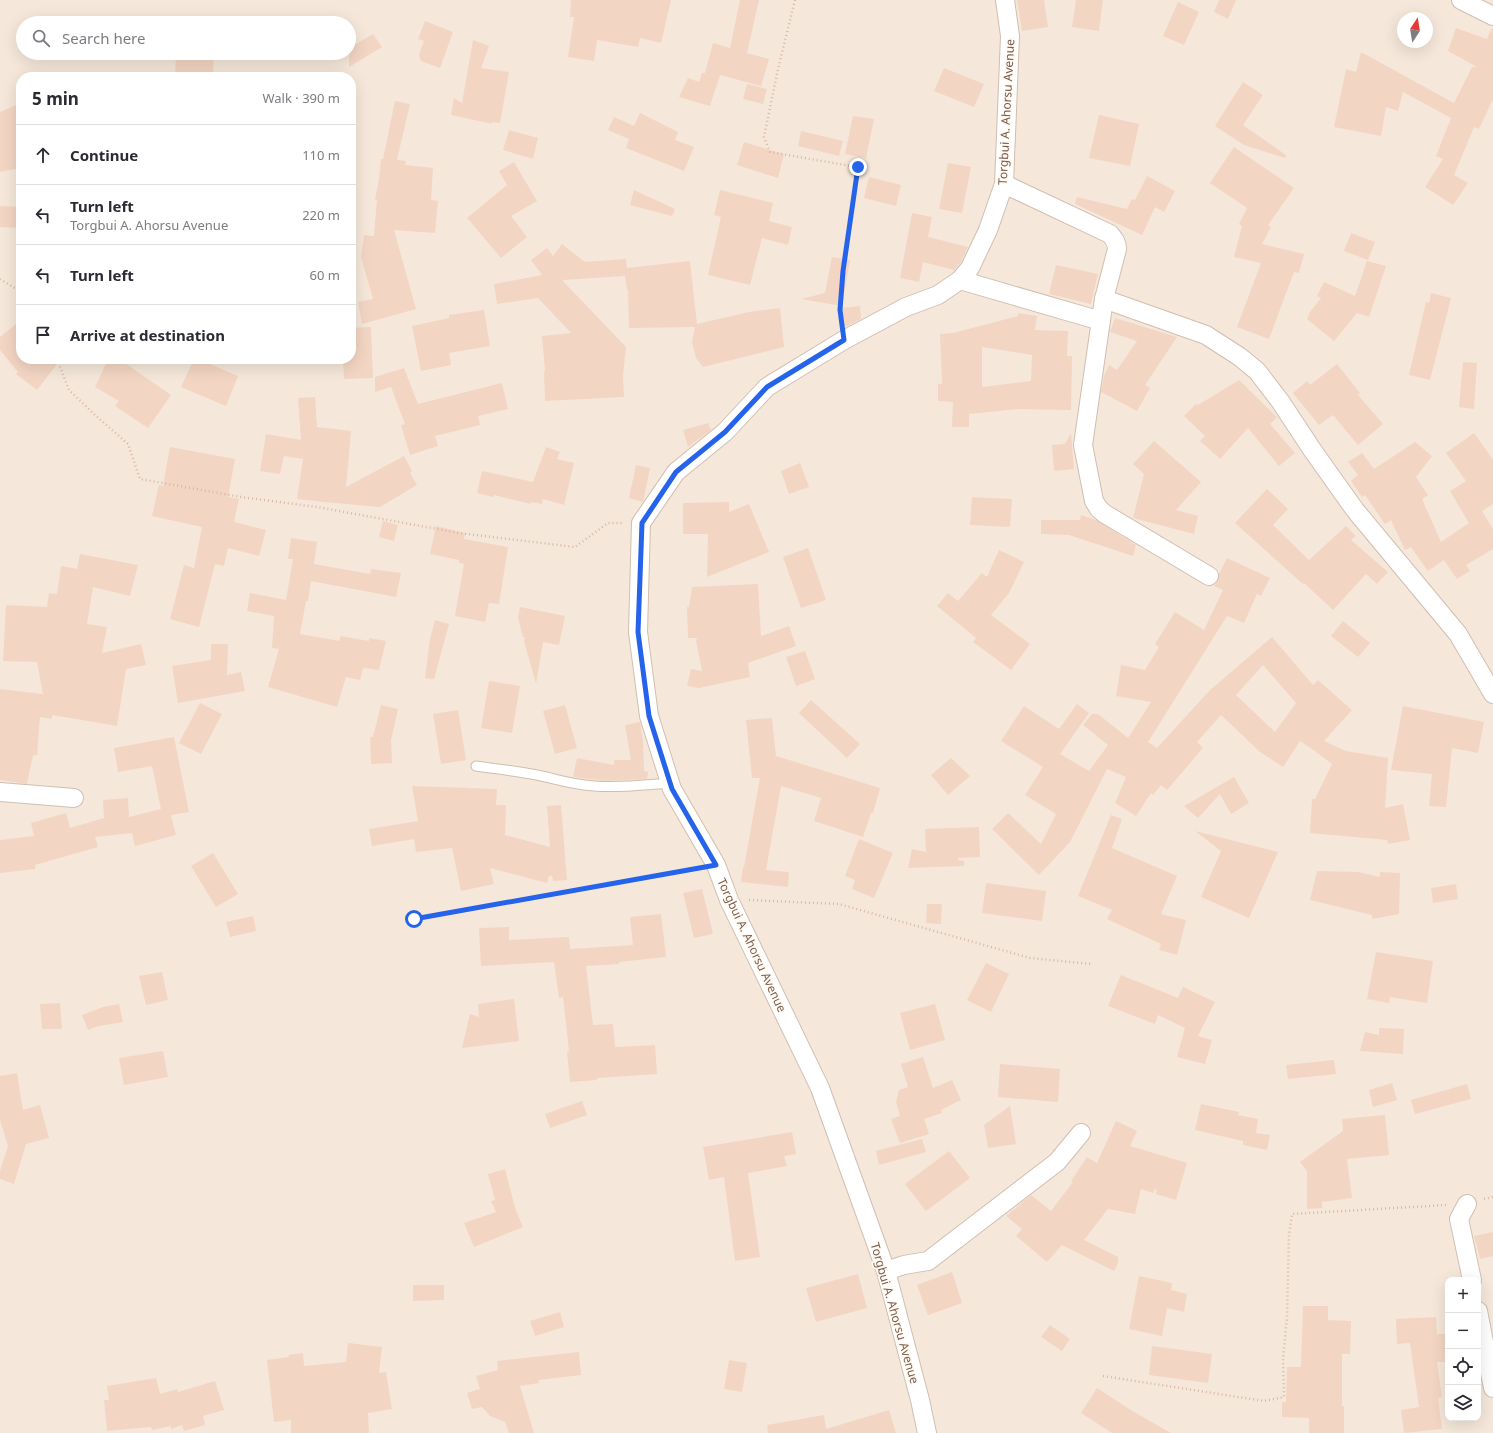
<!DOCTYPE html>
<meta charset="utf-8">
<style>
body{margin:0;font-family:"Noto Sans",sans-serif;background:#f7f7f7;color:#2b2b33}
.controls{position:absolute;right:12px;bottom:12px;display:grid;overflow:hidden;border-radius:8px;box-shadow:0 4px 16px #0002}
.controls button{width:36px;height:36px;display:grid;place-items:center;padding:0;border:0;border-bottom:1px solid #e1e1e2;background:#fff;color:#2b2b33;font:20px sans-serif}
.compass{position:absolute;left:1397px;top:12px;width:36px;height:36px;border-radius:50%;background:#fff;box-shadow:0 4px 16px #0002;rotate:12deg}
.stop{position:absolute;width:12px;height:12px;margin:-9px;border:3px solid #2563eb;border-radius:50%;background:#fff}
.stop.end{background:#2563eb;border-color:#fff;box-shadow:0 1px 4px #0008}
.list{margin:0;padding:0;list-style:none}
h2{display:flex;justify-content:space-between;align-items:center;height:52px;margin:0;padding:0 16px;font-size:17px}
h2 small{font-size:13px;font-weight:400;color:#7c7c81}
.list li{display:grid;grid-template-columns:26px 1fr auto;gap:12px;align-items:center;box-sizing:border-box;height:60px;padding:0 16px;border-top:1px solid #e1e1e2}
.list b{display:block;font-size:15px;white-space:nowrap}
.list p{margin:0;font-size:13px;white-space:nowrap;color:#7c7c81}
.list em{font-size:13px;font-style:normal;color:#7c7c81}
.icon{flex:none;width:22px;height:22px;fill:none;stroke:currentColor;stroke-width:2;stroke-linecap:round;stroke-linejoin:round}
.map{position:relative;flex:none;width:1493px;height:1433px;overflow:hidden}
.search{position:absolute;background:#fff;box-shadow:0 4px 16px #0002;left:16px;top:16px;width:340px;height:44px;display:flex;align-items:center;gap:10px;box-sizing:border-box;padding:0 14px;border-radius:22px;color:#7c7c81;font-size:15px}
.panel{position:absolute;background:#fff;box-shadow:0 4px 16px #0002;left:16px;top:72px;width:340px;height:292px;border-radius:16px}
.map>svg:first-child{display:block}
</style>
<div class="map">
<svg width="1493" height="1433" viewBox="0 0 1493 1433">
<rect width="100%" height="100%" fill="#fdf6ec"/>
<path fill="#f5e8da" fill-rule="evenodd" d="M0,0h1493v1433h-1493zM1403,18h24v24h-24zM23,23h326v30h-326zM21,77h330v282h-330zM1448,1280h30v138h-30z"/>
<g fill="#f3d5c3" fill-rule="evenodd">
<polygon points="571,0 671,0 661,43 640,38 638,47 597,40 594,61 568,57 574,17 570,17"/>
<polygon points="740,0 759,0 747,53 769,59 761,86 720,75 710,106 679,97 688,78 699,82 702,73 705,73 713,43 730,48"/>
<polygon points="1017,0 1044,0 1048,27 1022,31"/>
<polygon points="1076,0 1103,0 1099,31 1072,27"/>
<polygon points="1219,0 1236,0 1228,19 1214,12"/>
<polygon points="1178,2 1199,12 1184,45 1163,36"/>
<polygon points="425,21 453,32 440,68 421,61 419,55 424,41 418,39"/>
<polygon points="1456,28 1487,39 1491,29 1493,29 1493,99 1479,129 1474,127 1454,175 1468,183 1453,205 1425,187 1443,159 1436,156 1451,118 1403,92 1398,111 1386,107 1381,136 1334,127 1346,69 1356,72 1361,52 1454,103 1472,67 1477,67 1448,51"/>
<polygon points="373,34 382,47 349,67 349,48"/>
<polygon points="473,40 489,46 481,68 509,72 500,123 491,122 493,124 451,115 454,98 462,103"/>
<polygon points="176,53 214,53 213,77 175,77"/>
<polygon points="944,68 984,84 974,107 934,91"/>
<polygon points="1243,82 1263,95 1243,125 1286,155 1285,158 1244,145 1215,126"/>
<polygon points="747,84 767,89 763,104 743,99"/>
<polygon points="395,101 410,104 397,160 406,161 405,165 433,168 431,200 438,201 435,233 394,230 416,309 362,324 358,302 373,299 361,257 364,235 374,236 377,200 375,199 379,179 381,159 383,159"/>
<polygon points="21,103 21,168 0,172 0,112"/>
<polygon points="640,113 678,132 675,140 694,147 684,171 626,148 629,139 608,130 614,117 634,126"/>
<polygon points="1099,115 1139,124 1130,166 1089,158"/>
<polygon points="853,116 874,119 866,158 845,154"/>
<polygon points="509,130 538,138 533,159 503,150"/>
<polygon points="801,131 843,141 839,156 798,146"/>
<polygon points="744,142 784,154 778,178 737,165"/>
<polygon points="1234,147 1294,188 1268,225 1271,227 1262,244 1304,254 1299,273 1294,272 1269,339 1237,327 1261,263 1234,257 1242,226 1239,224 1247,208 1210,183"/>
<polygon points="514,162 537,201 511,216 527,237 501,258 467,218 507,185 499,171"/>
<polygon points="948,163 971,167 962,213 939,209"/>
<polygon points="1147,176 1175,191 1164,212 1155,207 1142,235 1075,204 1077,197 1127,209 1132,199 1135,200"/>
<polygon points="869,177 901,185 896,206 864,198"/>
<polygon points="634,190 675,209 672,216 630,205"/>
<polygon points="720,190 773,203 769,221 792,227 788,245 762,238 750,285 708,275 721,217 714,215"/>
<polygon points="0,206 21,207 21,228 0,227"/>
<polygon points="912,213 932,217 928,237 968,247 961,262 954,270 923,262 919,282 900,278"/>
<polygon points="1351,233 1375,242 1368,260 1344,251"/>
<polygon points="562,244 585,262 626,259 627,268 690,261 697,324 749,312 780,308 784,347 703,367 696,358 692,342 695,327 629,328 628,290 627,290 625,276 562,280 626,347 623,375 624,397 545,401 544,371 545,371 542,336 571,333 538,298 497,304 494,284 542,275 531,260 547,248 553,256"/>
<polygon points="832,257 850,260 842,306 801,299 825,293"/>
<polygon points="1367,261 1386,266 1369,317 1357,313 1334,341 1307,319 1310,312 1321,298 1317,296 1324,282 1355,296"/>
<polygon points="1056,265 1098,274 1091,304 1049,294"/>
<polygon points="1431,293 1451,298 1430,380 1409,375 1426,302 1429,303"/>
<polygon points="860,306 861,319 845,327 842,308"/>
<polygon points="484,310 490,346 449,353 451,365 421,371 412,326 449,318 449,315"/>
<path d="M1018,313l19,3 -2,14 33,1 -1,25h5l-1,54 -53,-1 -49,5v13h-17l1,-25 -15,-1v-17h4l-2,-50 13,-1 65,-17zM982,347l50,8 -1,26 -49,6z"/>
<polygon points="1115,318 1177,337 1145,385 1150,388 1137,411 1101,392 1104,376 1109,365 1117,370 1137,341 1110,332"/>
<polygon points="21,320 21,359 61,359 37,390 16,374 18,372 0,350 0,337"/>
<polygon points="371,327 373,378 344,379 343,359 351,359 351,328"/>
<polygon points="108,359 121,364 122,361 171,395 148,428 115,406 119,401 95,387"/>
<polygon points="194,359 198,359 238,376 226,406 181,387"/>
<polygon points="1463,362 1477,363 1474,409 1459,407"/>
<polygon points="1337,364 1360,393 1358,395 1383,424 1358,445 1333,415 1319,425 1293,393 1307,381 1310,385"/>
<polygon points="404,368 418,404 502,383 508,409 478,416 480,425 435,436 438,446 410,455 401,425 405,424 391,387 375,392 375,377"/>
<polygon points="1239,380 1277,417 1270,424 1295,453 1279,466 1248,428 1220,459 1200,441 1205,436 1184,416 1196,404 1198,405"/>
<polygon points="315,397 317,427 351,431 346,487 404,456 412,471 410,473 417,485 380,507 324,502 297,499 303,459 284,456 280,474 260,471 266,434 301,440 298,398"/>
<polygon points="708,423 711,430 688,447 683,430"/>
<polygon points="1071,433 1074,469 1054,471 1052,445 1065,444"/>
<polygon points="1474,433 1493,460 1493,504 1482,511 1493,529 1493,549 1466,565 1470,571 1457,579 1444,560 1428,571 1411,547 1405,550 1391,520 1385,524 1365,495 1362,497 1351,481 1358,475 1348,462 1362,453 1374,469 1415,442 1432,456 1416,477 1428,495 1422,499 1441,542 1469,523 1450,491 1466,481 1446,453"/>
<polygon points="1154,441 1201,482 1176,510 1198,516 1194,534 1133,518 1144,474 1133,464"/>
<polygon points="170,447 235,459 228,497 239,499 234,522 266,530 259,556 228,548 224,566 215,564 199,627 170,619 184,565 194,568 202,527 152,516 159,485 163,486"/>
<polygon points="546,447 560,452 557,459 574,463 564,505 543,499 542,504 531,502 531,504 494,495 493,497 477,493 482,471 533,482"/>
<polygon points="800,463 809,487 789,494 781,471"/>
<polygon points="636,465 650,468 643,502 629,498"/>
<polygon points="1267,489 1288,509 1273,525 1309,560 1346,526 1356,536 1351,540 1388,572 1377,584 1366,574 1333,610 1304,583 1303,584 1235,523"/>
<polygon points="972,497 1012,499 1010,527 970,525"/>
<polygon points="729,502 729,512 749,504 769,552 707,577 708,534 683,534 683,503"/>
<polygon points="1081,515 1096,520 1136,545 1133,556 1069,535 1041,534 1041,520 1080,520"/>
<polygon points="383,521 398,525 394,541 379,537"/>
<polygon points="436,526 465,533 464,539 508,547 499,604 489,603 485,622 455,616 464,564 459,563 459,560 430,554"/>
<polygon points="291,538 317,542 314,564 370,574 371,569 401,573 396,597 311,581 308,601 306,601 300,634 340,641 340,636 369,641 369,638 386,641 379,670 363,668 360,680 346,677 337,707 268,687 279,649 272,648 274,616 247,611 250,593 286,600 293,559 288,559"/>
<polygon points="808,548 826,600 801,608 783,557"/>
<polygon points="999,550 1024,562 1009,593 991,615 1030,644 1011,670 973,642 976,638 937,606 948,593 958,601 982,573 987,577"/>
<polygon points="80,554 138,565 130,596 93,587 87,624 107,627 102,653 141,644 146,665 126,669 117,726 52,715 52,719 40,717 37,755 33,755 27,784 0,780 0,689 43,694 37,662 3,661 6,605 47,607 49,593 57,594 61,566 77,569"/>
<path d="M1227,558l43,20 -9,18 -4,-2 -13,29 -17,-7 -79,126 9,6 53,-58 62,-53 41,48 5,-5 34,30 -28,31 22,10 42,7 -3,50 18,-4 7,36 -22,4 -1,-4 -77,-7 2,-34h3l17,-35 -16,-12v-2l-1,1 -15,-10 -17,26 -23,-15 -39,-37 -24,27 6,6 -36,42 -6,-5 -8,10 -2,-2 -15,23 -21,-13 11,-26 -19,-8 -37,73 -31,33 -47,-46 16,-16 33,31 15,-30 -31,-19 18,-28 -42,-26 23,-35 35,23 18,-25 12,9 -29,41 29,17 19,-26 -25,-20 9,-11h6l30,24 23,-36 -35,-6 5,-31 24,5 14,-23 -4,-3 20,-32 29,18 19,-40 -9,-4 4,-5 1,-7zM1263,665l33,38 -21,29 -39,-37z"/>
<polygon points="758,584 761,636 789,626 796,646 748,663 750,677 699,688 687,686 691,669 702,671 696,641 697,638 688,638 687,607 689,607 692,587"/>
<polygon points="520,607 565,616 559,645 543,642 536,684 524,641 525,637 523,637 518,618"/>
<polygon points="435,620 449,624 434,679 425,678 430,639"/>
<polygon points="1343,621 1370,643 1358,657 1331,636"/>
<polygon points="211,644 228,644 227,675 241,672 245,691 178,703 172,666 211,660"/>
<polygon points="805,651 815,679 796,686 786,657"/>
<polygon points="489,681 520,686 512,733 481,728"/>
<polygon points="811,700 860,744 847,758 799,713"/>
<polygon points="200,703 222,714 201,754 179,743"/>
<polygon points="381,705 398,709 391,740 392,763 371,764 370,737 373,737"/>
<polygon points="565,705 577,748 555,754 543,711"/>
<polygon points="1403,706 1484,722 1478,753 1452,748 1446,807 1429,806 1432,774 1391,770"/>
<polygon points="458,710 466,760 441,764 433,714"/>
<polygon points="772,718 776,756 880,788 873,813 871,813 863,837 814,821 821,798 781,786 766,870 789,872 788,887 741,882 743,867 744,867 760,778 752,778 746,720"/>
<polygon points="640,722 643,741 644,771 648,772 647,779 604,781 573,777 577,758 614,765 614,760 631,760 625,725"/>
<polygon points="174,737 189,812 171,815 176,835 135,846 132,833 95,837 98,847 35,865 35,869 0,873 0,840 34,836 31,823 66,813 70,828 104,818 103,800 128,798 129,817 161,809 152,766 118,772 114,748"/>
<polygon points="951,758 970,776 948,795 931,775"/>
<polygon points="1234,777 1249,803 1231,814 1220,794 1198,818 1184,806"/>
<polygon points="412,786 470,788 471,792 471,788 497,789 496,805 506,805 505,835 550,847 547,806 561,805 567,880 553,881 552,876 549,876 547,883 490,868 494,884 461,891 452,848 416,852 414,839 372,846 369,829 418,821"/>
<polygon points="1111,815 1122,819 1112,848 1177,876 1161,914 1186,920 1177,955 1159,950 1161,944 1107,919 1112,910 1078,896"/>
<polygon points="979,827 980,857 958,858 958,860 964,861 964,866 908,868 912,849 926,852 925,829"/>
<polygon points="1195,831 1278,852 1249,918 1201,897 1221,851"/>
<polygon points="859,839 893,853 874,898 852,889 855,880 845,876"/>
<polygon points="213,853 238,894 216,907 191,866"/>
<polygon points="1317,871 1358,872 1380,877 1380,872 1400,873 1399,914 1372,919 1372,915 1310,900"/>
<polygon points="986,883 1046,891 1042,921 982,913"/>
<polygon points="1456,884 1458,899 1433,903 1431,888"/>
<polygon points="702,889 713,934 694,938 683,893"/>
<polygon points="927,904 942,904 941,924 926,923"/>
<polygon points="661,914 666,957 619,962 619,964 586,966 593,1025 613,1024 615,1047 655,1045 657,1074 597,1078 597,1080 570,1082 567,1052 569,1051 563,997 559,998 554,962 481,966 479,928 509,927 509,940 569,937 570,949 633,945 630,917"/>
<polygon points="253,916 256,931 230,937 226,922"/>
<polygon points="1376,952 1433,961 1427,1003 1390,997 1389,1003 1367,999"/>
<polygon points="986,963 1009,974 991,1012 967,1000"/>
<polygon points="162,972 168,1000 146,1005 139,976"/>
<polygon points="1121,975 1178,998 1183,987 1215,1002 1198,1036 1212,1040 1205,1064 1177,1057 1185,1028 1158,1015 1155,1024 1108,1006"/>
<polygon points="514,999 519,1041 462,1048 470,1014 479,1017 478,1004"/>
<polygon points="60,1003 62,1029 42,1029 40,1004"/>
<polygon points="119,1004 123,1022 99,1026 88,1030 82,1015 103,1007"/>
<polygon points="935,1004 945,1040 910,1050 900,1013"/>
<polygon points="1379,1028 1404,1029 1403,1054 1360,1051 1365,1032 1379,1035"/>
<polygon points="163,1051 168,1077 124,1085 119,1058"/>
<polygon points="923,1057 933,1088 952,1080 961,1100 941,1110 942,1113 924,1119 929,1134 900,1143 891,1119 900,1116 896,1102 899,1090 908,1087 901,1064"/>
<polygon points="1334,1060 1336,1074 1288,1079 1286,1065"/>
<polygon points="1000,1064 1060,1069 1058,1102 998,1097"/>
<polygon points="17,1073 23,1110 40,1105 49,1138 26,1144 14,1184 0,1179 0,1171 8,1146 0,1120 0,1076"/>
<polygon points="1392,1083 1397,1100 1373,1107 1369,1090"/>
<polygon points="1467,1084 1471,1099 1415,1114 1411,1100"/>
<polygon points="582,1101 587,1115 550,1128 545,1114"/>
<polygon points="1201,1104 1239,1112 1238,1115 1258,1119 1256,1133 1270,1135 1267,1150 1243,1145 1243,1141 1195,1130"/>
<polygon points="1010,1106 1016,1144 988,1148 984,1125"/>
<polygon points="1385,1115 1389,1155 1347,1159 1352,1198 1322,1202 1322,1208 1307,1209 1307,1171 1300,1162 1343,1131 1342,1119"/>
<polygon points="1116,1121 1137,1131 1130,1146 1187,1163 1176,1200 1156,1194 1157,1190 1155,1189 1153,1193 1141,1189 1135,1214 1108,1209 1084,1240 1118,1257 1118,1263 1114,1271 1062,1245 1047,1262 1016,1236 1022,1229 1006,1216 1031,1195 1051,1211 1073,1182 1071,1181 1087,1157 1097,1163"/>
<polygon points="792,1132 796,1154 784,1156 787,1166 748,1173 760,1257 735,1261 724,1177 709,1180 703,1147"/>
<polygon points="922,1139 926,1152 879,1165 876,1151"/>
<polygon points="949,1151 970,1178 926,1211 905,1184"/>
<polygon points="505,1169 515,1208 523,1227 474,1247 464,1223 496,1212 491,1201 495,1200 488,1174"/>
<polygon points="1493,1232 1493,1256 1480,1259 1474,1236"/>
<polygon points="952,1272 962,1303 928,1315 917,1285"/>
<polygon points="858,1274 867,1308 816,1322 806,1288"/>
<polygon points="1139,1276 1172,1283 1171,1290 1187,1294 1184,1312 1167,1308 1162,1336 1129,1329"/>
<polygon points="413,1285 444,1285 444,1300 413,1301"/>
<polygon points="1303,1306 1328,1306 1328,1320 1351,1321 1350,1354 1342,1354 1342,1406 1344,1406 1344,1433 1309,1433 1309,1418 1282,1417 1282,1402 1286,1402 1287,1367 1301,1367"/>
<polygon points="560,1312 564,1327 535,1336 530,1321"/>
<polygon points="1436,1317 1437,1334 1448,1334 1448,1362 1437,1362 1442,1397 1438,1398 1442,1429 1404,1433 1401,1410 1419,1407 1410,1343 1397,1344 1396,1319"/>
<polygon points="1050,1325 1070,1339 1062,1351 1041,1337"/>
<polygon points="348,1343 382,1347 379,1373 386,1372 392,1409 368,1413 369,1433 291,1433 291,1420 274,1422 267,1360 289,1357 288,1355 303,1353 304,1366 346,1362"/>
<polygon points="1152,1346 1212,1354 1208,1383 1149,1375"/>
<polygon points="579,1352 581,1375 538,1380 539,1383 520,1386 534,1433 509,1433 505,1422 490,1416 482,1407 472,1409 467,1393 480,1389 476,1376 498,1370 497,1361"/>
<polygon points="729,1360 747,1363 742,1392 724,1389"/>
<polygon points="156,1378 160,1394 177,1389 178,1392 215,1381 224,1410 203,1416 205,1425 184,1431 182,1425 171,1429 171,1426 152,1430 151,1427 107,1431 104,1400 109,1400 107,1386"/>
<polygon points="1097,1388 1134,1412 1171,1433 1112,1433 1081,1413"/>
<polygon points="889,1410 896,1433 768,1433 767,1425 824,1415 826,1429"/>
</g>
<g fill="none" stroke-linecap="round" stroke-linejoin="round">
<defs>
<path id="lane" d="M476,766c20,3 41,5 61,9 19,4 37,10 57,11 25,2 51,-1 76,-3"/>
<g id="street">
<polyline points="1461,0 1493,16"/>
<path d="M1004,184l106,50c4,5 7,8 7,15l-13,50 -21,146 11,56 5,8 6,5 104,62"/>
<polyline points="960,280 1101,321"/>
<polyline points="1104,299 1206,335 1240,357 1257,371 1280,401 1313,451 1355,510 1458,634 1493,694"/>
<polyline points="0,792 74,798"/>
<polyline points="1467,1204 1459,1219 1472,1280"/>
<polyline points="886,1271 904,1265 928,1261 1057,1162 1081,1133"/>
<polyline points="1478,1311 1493,1388"/>
<polyline points="927,1433 920,1400 886,1271 820,1088 729,900 716,865 672,789 649,716 638,632 641,523 676,472 725,432 767,387 844,340 906,307 938,295 960,280 970,268 988,230 1004,184 1010,36 1005,0"/>
</g>
</defs>
<use href="#lane" stroke="#d1beb0" stroke-width="11"/>
<use href="#street" stroke="#d1beb0" stroke-width="20"/>
<g stroke="#d9b8a5" stroke-width="2.5" stroke-dasharray="1 3" stroke-linecap="butt">
<polyline points="795,0 778,69 764,137 770,152 857,167 843,271 839,310 841,321"/>
<polyline points="0,279 21,292"/>
<polyline points="57,359 69,390 95,415 128,444 140,479 241,497 317,507 459,533 575,547 608,523 622,523"/>
<polyline points="749,900 839,904 1030,958 1092,964"/>
<polyline points="414,919 697,869"/>
<polyline points="1484,1199 1493,1197"/>
<polyline points="1103,1376 1264,1401 1284,1397 1283,1359 1287,1317 1289,1235 1292,1214 1446,1205"/>
</g>
<use href="#lane" stroke="#fff" stroke-width="9"/>
<use href="#street" stroke="#fff" stroke-width="18"/>
</g>
<g fill="none" stroke-linecap="round" stroke-linejoin="round">
<polyline stroke="#2563eb" stroke-width="5" points="414,919 716,865 672,789 649,716 638,632 642,523 676,472 725,432 767,387 844,340 840,310 843,271 858,167"/>
</g>
<g text-anchor="middle" dominant-baseline="central" stroke-width="3.5" stroke-linejoin="round" paint-order="stroke">
<g font-size="12" fill="#7a5c4d" stroke="#fffaf3">
<text transform="translate(1006 112) rotate(-87)">Torgbui A. Ahorsu Avenue</text>
<text transform="translate(752 945) rotate(65)">Torgbui A. Ahorsu Avenue</text>
<text transform="translate(895 1313) rotate(74)">Torgbui A. Ahorsu Avenue</text>
</g>
</g>
</svg>
<div class="controls">
<button>+</button>
<button>−</button>
<button><svg class="icon" aria-label="locate" viewBox="0 0 24 24"><circle cx="12" cy="12" r="6"/><path d="M12 2v4M12 18v4M2 12h4M18 12h4"/></svg></button>
<button><svg class="icon" aria-label="layers" viewBox="0 0 24 24"><path d="M12 4l9 5-9 5-9-5zM3 14l9 5 9-5"/></svg></button>
</div>
<svg class="compass" viewBox="-18 -18 36 36"><path d="M0-13l5 13h-10z" fill="#e53935"/><path d="M0 13l5-13h-10z" fill="#7c7c81"/></svg>
<div class="stop" style="left:414px;top:919px"></div>
<div class="stop end" style="left:858px;top:167px"></div>
<div class="search"><svg class="icon" aria-label="search" viewBox="0 0 24 24"><circle cx="10" cy="10" r="6"/><path d="M15 15l6 6"/></svg>Search here</div>
<section class="panel">
<h2>5 min<small>Walk · 390 m</small></h2>
<ul class="list">
<li><svg class="icon" aria-label="ahead" viewBox="0 0 24 24"><path d="M12 20V5M6 11l6-6 6 6"/></svg><div><b>Continue</b></div><em>110 m</em></li>
<li><svg class="icon" aria-label="left" viewBox="0 0 24 24"><path d="M17 20v-9H6M10 6l-5 5 5 5"/></svg><div><b>Turn left</b><p>Torgbui A. Ahorsu Avenue</p></div><em>220 m</em></li>
<li><svg class="icon" aria-label="left" viewBox="0 0 24 24"><path d="M17 20v-9H6M10 6l-5 5 5 5"/></svg><div><b>Turn left</b></div><em>60 m</em></li>
<li><svg class="icon" aria-label="arrive" viewBox="0 0 24 24"><path d="M6 21V4h12l-3 4 3 4H6"/></svg><div><b>Arrive at destination</b></div></li>
</ul>
</section>
</div>
